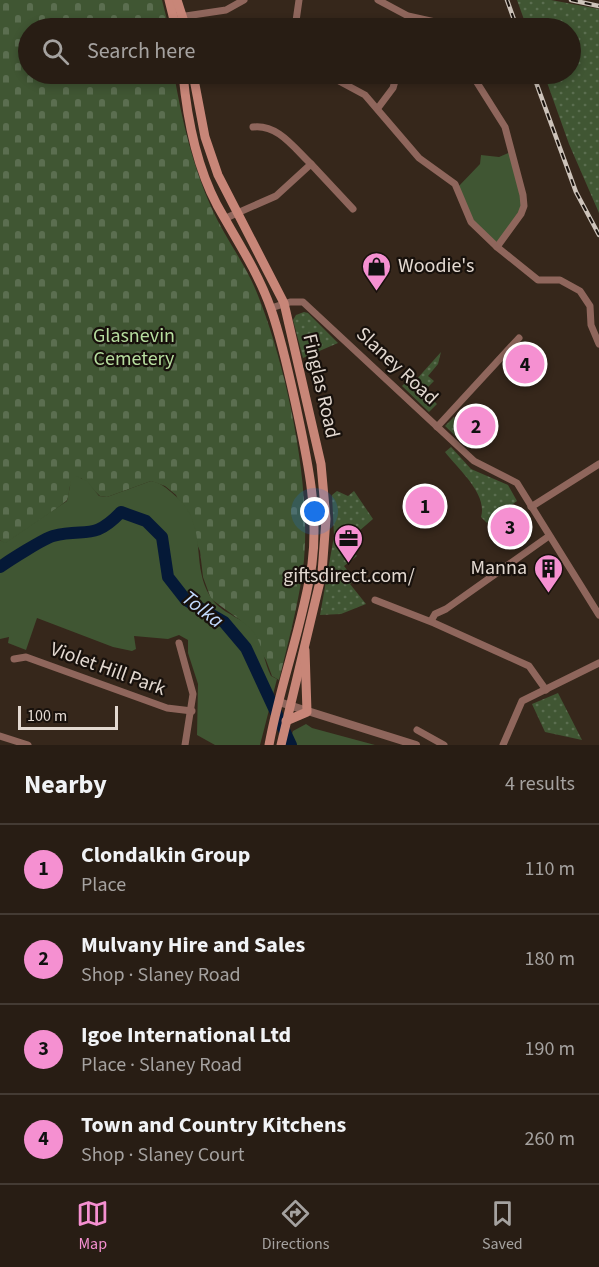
<!DOCTYPE html>
<meta charset="utf-8">
<style>
body{margin:0;font-family:"Source Sans 3",sans-serif;background:#342a22;color:#f1f3f6}
.scale{position:absolute;left:18px;bottom:15px;width:100px;box-sizing:border-box;padding-left:6px;border:3px solid #e3d9d1;border-top:0;font-size:16px;line-height:21px;white-space:nowrap;color:#e3d9d1;-webkit-text-stroke:4px #18110c;paint-order:stroke}
.you{position:absolute;left:315px;top:512px;width:21px;height:21px;margin:-15px;border:4px solid #fff;border-radius:50%;background:#1a73e8;box-shadow:0 0 0 9px #1a73e833}
.badge{display:grid;place-items:center;width:39px;height:39px;border-radius:50%;background:#f590d1;color:#111;font-size:20px;font-weight:700}
.pin{position:absolute;translate:-50% -50%;border:3px solid #fff;box-shadow:0 2px 6px #0006}
.list{margin:0;padding:0;list-style:none}
h2{display:flex;justify-content:space-between;align-items:center;height:78px;margin:0;padding:0 24px;font-size:26px}
h2 small{font-size:20px;font-weight:400;color:#a5a2a0}
.list li{display:grid;grid-template-columns:39px 1fr auto;gap:18px;align-items:center;box-sizing:border-box;height:90px;padding:0 24px;border-top:2px solid #443b34}
.list b{display:block;font-size:22px;white-space:nowrap}
.list p{margin:0;font-size:20px;white-space:nowrap;color:#a5a2a0}
.list em{font-size:20px;font-style:normal;color:#a5a2a0}
.icon{flex:none;width:33px;height:33px;fill:none;stroke:currentColor;stroke-width:2;stroke-linecap:round;stroke-linejoin:round}
.map{position:relative;flex:none;width:599px;height:745px;overflow:hidden}
.search{position:absolute;background:#281d14;box-shadow:0 3px 9px #0003;left:18px;right:18px;top:18px;height:66px;display:flex;align-items:center;gap:15px;box-sizing:border-box;padding:0 21px;border-radius:33px;color:#a5a2a0;font-size:22px}
.sheet{height:438px;background:#281d14}
nav{display:flex;justify-content:space-around;align-items:center;box-sizing:border-box;height:84px;border-top:2px solid #443b34;background:#281d14;font-size:16px;color:#a5a2a0}
nav a{display:grid;justify-items:center;gap:3px}
nav .on{color:#f590d1}
.map>svg:first-child{display:block}
</style>
<div class="map">
<svg width="599" height="745" viewBox="0 0 599 745">
<defs>
<pattern id="grass-dots" width="8" height="8" patternUnits="userSpaceOnUse" patternTransform="scale(1.5)"><rect width="8" height="8" fill="#405633"/><path d="M2 2h.1M6 6h.1" fill="none" stroke="#5b6e50" stroke-width="1.8" stroke-linecap="round"/></pattern>
<pattern id="cemetery-stones" width="16" height="16" patternUnits="userSpaceOnUse" patternTransform="scale(1.5)"><rect width="16" height="16" fill="#405633"/><path d="M2 7V4a2 2 0 0 1 4 0v3zM10 15v-3a2 2 0 0 1 4 0v3z" fill="#5b6e50"/></pattern>
</defs>
<rect width="100%" height="100%" fill="#36271b"/>
<g fill="url(#grass-dots)">
<polygon points="517,0 551,0 599,9 599,213 569,144 544,74 570,74 570,28 527,28"/>
<polygon points="304,312 308,313 338,343 303,358 293,320 296,315"/>
<polygon points="441,352 438,364 428,376 434,381 424,391 437,404 429,412 402,386 410,378 415,381"/>
<polygon points="454,417 477,439 468,448 445,426"/>
<path d="M451,447l20,22 37,16 9,16 -30,22 -6,-6c7,-23 -23,-48 -36,-65z"/>
<polygon points="337,491 348,496 354,491 373,519 351,538 348,545 357,556 344,566 355,580 350,584 366,604 341,614 320,615 334,536 332,495"/>
<polygon points="558,693 582,740 545,732 532,704"/>
</g>
<path fill="url(#cemetery-stones)" d="M0,0h162l7,28h-141v46h146c8,46 18,91 38,135 13,29 33,54 45,84 30,74 56,197 46,276 -5,37 -15,74 -24,111l-7,-4 -6,-16 -26,-40 -29,-21 -8,-22 -3,-26 -24,-56 -11,-9 -14,-5 -44,16 -7,-1 -19,-18 -11,8c-1,4 -1,10 -3,14 -2,4 -54,38 -62,44l-5,-4z"/>
<g fill="#405633">
<polygon points="513,151 524,206 497,246 471,221 457,188 480,164 481,155 499,157"/>
<path d="M76,476l11,5 12,15 8,1 44,-16c9,2 13,5 20,11 40,32 18,69 39,104 9,16 27,19 39,31 14,13 14,33 22,49l6,3 -17,66h-45l-18,-10 1,-51 -10,-31v-13l-9,-5 -11,4 -34,-3 2,13 -4,2 -19,-4 -76,-29 -11,32 -18,-7 1,-6 -9,2v-99l5,3 62,-42 4,-20z"/>
<polygon points="306,724 312,728 375,745 288,745 293,731"/>
</g>
<g fill="none" stroke-linecap="round" stroke-linejoin="round">
<path stroke="#051937" stroke-width="12" d="M0,567c10,-7 43,-28 53,-31 33,-9 39,6 68,-24l25,9 16,16 6,40 18,23 38,22 22,26 45,97"/>
<g stroke="#8f665c" stroke-width="7">
<polyline points="378,0 408,16 462,28"/>
<polyline points="179,17 226,10 244,0"/>
<polyline points="295,28 299,0"/>
<polyline points="326,74 365,95 419,158 455,184 471,222 497,247 538,280 560,280 580,291 590,306 591,325 599,344"/>
<polyline points="475,74 476,81 505,127 523,195 524,206 521,214 497,247"/>
<polyline points="378,108 393,88 397,74"/>
<path d="M253,127c25,-3 41,21 58,37"/>
<polyline points="226,218 276,196 311,164 353,209"/>
<polyline points="271,308 290,302 303,302 474,461 517,483 599,615"/>
<polyline points="437,427 519,338"/>
<polyline points="531,507 599,464"/>
<polyline points="375,600 434,623 529,666 546,690"/>
<polyline points="431,621 435,614 446,609 549,536"/>
<polyline points="179,643 193,694 185,745"/>
<polyline points="14,659 26,657 167,708 192,711"/>
<polyline points="417,730 444,745"/>
<polyline points="0,736 28,745"/>
<polyline points="503,745 522,701 599,663"/>
</g>
<polyline stroke="#8f665c" stroke-width="8" points="279,702 416,745"/>
<g stroke="#c88678" stroke-width="9">
<polyline points="169,0 176,28"/>
<polyline points="177,0 186,28"/>
<path d="M183,74c4,44 13,91 34,131 19,34 41,67 54,104 11,32 18,65 25,97 11,52 23,104 16,158 -9,61 -32,120 -43,181"/>
<polyline points="193,74 205,137 218,175 284,303 321,464 326,519 322,573 281,745"/>
<polyline points="286,721 307,712 305,650"/>
</g>
<defs>
<g id="rail">
<polyline points="507,0 517,28"/>
<polyline points="571,0 599,6"/>
<polyline points="533,74 576,192 599,235"/>
</g>
</defs>
<use href="#rail" stroke="#cdc3ba" stroke-width="4.5"/>
<use href="#rail" stroke="#18110c" stroke-width="2" stroke-dasharray="7" stroke-linecap="butt"/>
</g>
<defs>
<symbol id="shop-pin" viewBox="-11 -11 22 30"><path d="M0 17L-7.5 6A9.5 9.5 0 1 1 7.5 6Z" fill="#f590d1" stroke="#18110c"/><path d="M-5-2.5h2.3a2.7 3.5 0 0 1 5.4 0H5L5.5 6h-11ZM-1.5-2.5h3a1.5 2.3 0 0 0-3 0Z" fill="#111"/></symbol>
<symbol id="office-pin" viewBox="-11 -11 22 30"><path d="M0 17L-7.5 6A9.5 9.5 0 1 1 7.5 6Z" fill="#f590d1" stroke="#18110c"/><path d="M-6-3h4V-5.5h4V-3h4V5H-6ZM-1-4.5V-3h2v-1.5ZM-6 0V1H6V0Z" fill="#111"/></symbol>
<symbol id="building-pin" viewBox="-11 -11 22 30"><path d="M0 17L-7.5 6A9.5 9.5 0 1 1 7.5 6Z" fill="#f590d1" stroke="#18110c"/><path d="M-4-6H4V6H1V3H-1V6H-4ZM-2.5-4.3h1.7v1.8h-1.7ZM.8-4.3h1.7v1.8H.8ZM-2.5-1h1.7V.8h-1.7ZM.8-1h1.7V.8H.8Z" fill="#111"/></symbol>
</defs>
<g fill-rule="evenodd">
<use href="#shop-pin" x="360" y="250" width="33" height="45"/>
<use href="#office-pin" x="332" y="522" width="33" height="45"/>
<use href="#building-pin" x="532" y="552" width="33" height="45"/>
</g>
<g text-anchor="middle" dominant-baseline="central" stroke-width="4.5" stroke-linejoin="round" paint-order="stroke">
<g font-size="20" fill="#e3d9d1" stroke="#18110c" text-anchor="start">
<text x="398" y="266">Woodie's</text>
<text x="527" y="568" text-anchor="end">Manna</text>
<text x="349" y="576" text-anchor="middle">giftsdirect.com/</text>
</g>
<g font-size="20" fill="#b7de9f" stroke="#18110c">
<text x="134" y="336">Glasnevin<tspan x="134" dy="23">Cemetery</tspan></text>
</g>
<g font-size="20" fill="#e3d9d1" stroke="#18110c">
<text transform="translate(397 366) rotate(43)">Slaney Road</text>
<text transform="translate(321 386) rotate(77)">Finglas Road</text>
<text transform="translate(108 669) rotate(20)">Violet Hill Park</text>
</g>
<g font-size="21" font-style="italic" fill="#c2dafe" stroke="#18110c">
<text transform="translate(203 609) rotate(38)">Tolka</text>
</g>
</g>
</svg>
<div class="scale">100 m</div>
<div class="you"></div>
<div class="pin badge" style="left:425px;top:506px">1</div>
<div class="pin badge" style="left:476px;top:426px">2</div>
<div class="pin badge" style="left:510px;top:527px">3</div>
<div class="pin badge" style="left:525px;top:364px">4</div>
<div class="search"><svg class="icon" aria-label="search" viewBox="0 0 24 24"><circle cx="10" cy="10" r="6"/><path d="M15 15l6 6"/></svg>Search here</div>
</div>
<section class="sheet">
<h2>Nearby<small>4 results</small></h2>
<ul class="list">
<li><span class="badge">1</span><div><b>Clondalkin Group</b><p>Place</p></div><em>110 m</em></li>
<li><span class="badge">2</span><div><b>Mulvany Hire and Sales</b><p>Shop · Slaney Road</p></div><em>180 m</em></li>
<li><span class="badge">3</span><div><b>Igoe International Ltd</b><p>Place · Slaney Road</p></div><em>190 m</em></li>
<li><span class="badge">4</span><div><b>Town and Country Kitchens</b><p>Shop · Slaney Court</p></div><em>260 m</em></li>
</ul>
</section>
<nav>
<a class="on"><svg class="icon" aria-label="map" viewBox="0 0 24 24"><path d="M3 6l6-2 6 2 6-2v14l-6 2-6-2-6 2zM9 4v14M15 6v14"/></svg>Map</a>
<a><svg class="icon" aria-label="directions" viewBox="0 0 24 24"><path d="M12 3l9 9-9 9-9-9zM9 14v-3h6M13 9l2 2-2 2"/></svg>Directions</a>
<a><svg class="icon" aria-label="saved" viewBox="0 0 24 24"><path d="M7 4h10v16l-5-4-5 4z"/></svg>Saved</a>
</nav>
